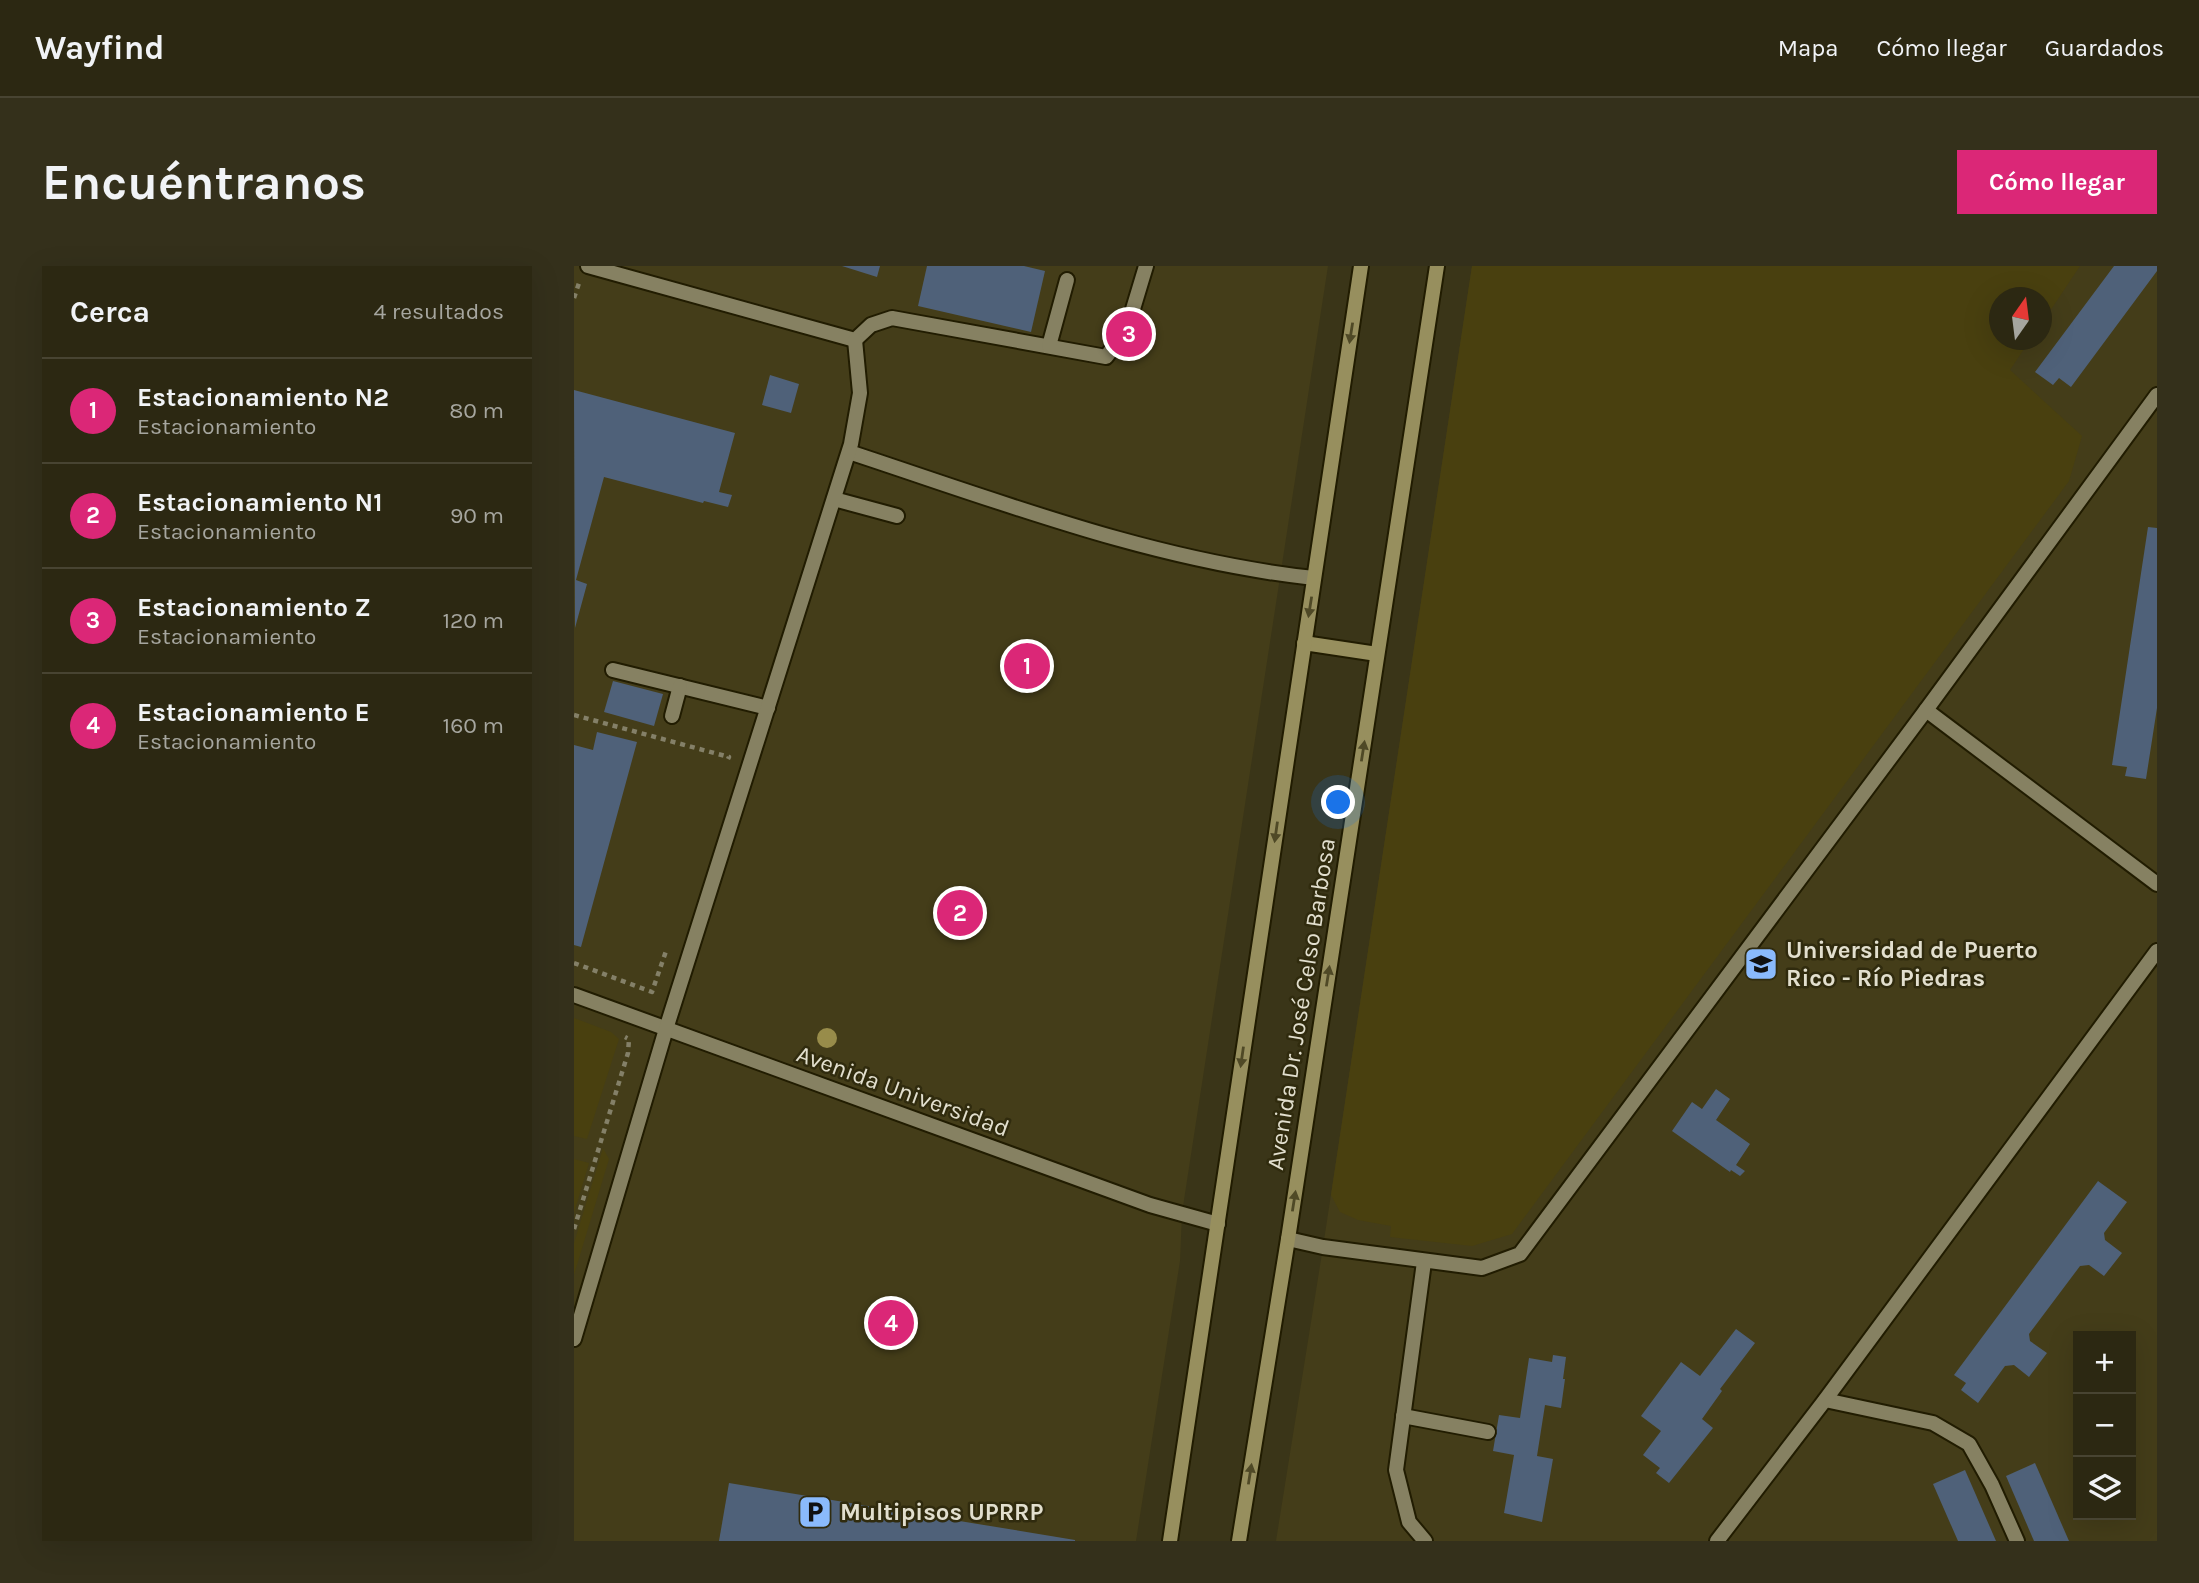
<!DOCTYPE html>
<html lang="es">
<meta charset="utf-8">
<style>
body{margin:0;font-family:Karla,sans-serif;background:#34301b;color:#f1f3f6}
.controls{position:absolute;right:21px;bottom:21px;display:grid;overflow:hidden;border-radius:0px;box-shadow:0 7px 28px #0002}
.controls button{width:63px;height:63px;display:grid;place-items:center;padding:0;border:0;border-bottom:2px solid #484432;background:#2c2812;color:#f1f3f6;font:35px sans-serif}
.compass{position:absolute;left:1415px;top:21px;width:63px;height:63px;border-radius:50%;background:#2c2812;box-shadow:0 7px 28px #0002;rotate:14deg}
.you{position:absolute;left:765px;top:537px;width:24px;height:24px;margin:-18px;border:5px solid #fff;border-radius:50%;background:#1a73e8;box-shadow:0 0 0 10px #1a73e833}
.badge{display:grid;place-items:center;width:46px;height:46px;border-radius:50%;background:#db2777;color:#fff;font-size:23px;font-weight:700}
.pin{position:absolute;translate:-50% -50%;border:4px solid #fff;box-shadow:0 2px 7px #0006}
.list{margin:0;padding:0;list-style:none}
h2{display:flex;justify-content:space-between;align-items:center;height:91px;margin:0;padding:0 28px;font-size:30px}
h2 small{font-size:23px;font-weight:400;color:#a6a69f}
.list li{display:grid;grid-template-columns:46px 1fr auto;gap:21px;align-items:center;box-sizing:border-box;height:105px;padding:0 28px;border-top:2px solid #484432}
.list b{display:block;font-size:26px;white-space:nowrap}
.list p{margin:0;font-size:23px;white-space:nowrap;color:#a6a69f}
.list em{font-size:23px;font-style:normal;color:#a6a69f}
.icon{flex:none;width:38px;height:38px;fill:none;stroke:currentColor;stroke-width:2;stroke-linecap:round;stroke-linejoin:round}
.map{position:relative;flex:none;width:1583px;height:1275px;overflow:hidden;border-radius:0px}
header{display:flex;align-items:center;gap:42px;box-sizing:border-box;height:98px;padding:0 35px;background:#2c2812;border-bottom:2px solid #484432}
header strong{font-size:33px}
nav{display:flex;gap:38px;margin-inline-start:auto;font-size:24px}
.intro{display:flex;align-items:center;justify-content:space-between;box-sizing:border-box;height:168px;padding:0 42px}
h1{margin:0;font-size:49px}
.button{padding:18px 32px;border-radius:0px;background:#db2777;color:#fff;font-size:24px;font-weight:700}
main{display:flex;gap:42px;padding:0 42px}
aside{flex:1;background:#2c2812;border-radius:0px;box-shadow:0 7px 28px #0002}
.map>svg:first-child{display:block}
</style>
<header>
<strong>Wayfind</strong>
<nav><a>Mapa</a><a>Cómo llegar</a><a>Guardados</a></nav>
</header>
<div class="intro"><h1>Encuéntranos</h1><a class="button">Cómo llegar</a></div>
<main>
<aside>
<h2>Cerca<small>4 resultados</small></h2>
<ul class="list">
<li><span class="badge">1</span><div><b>Estacionamiento N2</b><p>Estacionamiento</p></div><em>80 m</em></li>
<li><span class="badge">2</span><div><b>Estacionamiento N1</b><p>Estacionamiento</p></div><em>90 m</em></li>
<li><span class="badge">3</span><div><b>Estacionamiento Z</b><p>Estacionamiento</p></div><em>120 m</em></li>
<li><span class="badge">4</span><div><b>Estacionamiento E</b><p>Estacionamiento</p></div><em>160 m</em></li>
</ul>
</aside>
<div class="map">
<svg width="1583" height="1275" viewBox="0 0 1583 1275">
<rect width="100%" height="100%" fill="#3a3518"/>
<g fill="#443d19" fill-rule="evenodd">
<polygon points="0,0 754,0 608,947 606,995 562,1275 0,1275"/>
<path d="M898,0h685v1275h-881l47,-294zM1426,32h42v42h-42zM1504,1070h53v179h-53z"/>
</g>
<g fill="#49400f">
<polygon points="898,0 1506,0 1468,57 1468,32 1426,32 1426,74 1456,74 1436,104 1508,170 1495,215 938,968 898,980 816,971 817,960 784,954 766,946 757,929"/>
<polygon points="0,752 37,766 45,773 13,873 0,870"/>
<polygon points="29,882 35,893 0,1009 0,977"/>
<polygon points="0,893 15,897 0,947"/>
</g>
<g fill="#4f6179">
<polygon points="268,0 306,0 303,11"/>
<polygon points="353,0 450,0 471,5 457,66 344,40"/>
<polygon points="1540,0 1583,0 1583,5 1497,121 1485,112 1479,119 1461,106"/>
<polygon points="196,109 225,118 217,147 188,139"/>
<polygon points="0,124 161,167 145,226 158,229 154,241 130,235 129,237 30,211 2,314 13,318 1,362"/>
<polygon points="1574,261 1583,262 1583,442 1572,513 1551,510 1553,501 1538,499"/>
<polygon points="39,415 89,428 80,460 30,446"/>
<polygon points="23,466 63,476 7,681 0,679 0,479 19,484"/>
<polygon points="1142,823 1156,833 1142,854 1176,878 1162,899 1171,905 1166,910 1157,904 1156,906 1098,865 1118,836 1128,843"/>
<polygon points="1524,915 1553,936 1530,967 1531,974 1548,987 1530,1010 1515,999 1506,1000 1455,1068 1456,1075 1473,1087 1455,1111 1440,1099 1431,1100 1404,1137 1387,1124 1392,1117 1380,1109"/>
<polygon points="1162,1063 1181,1077 1146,1123 1148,1125 1128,1153 1139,1162 1095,1217 1082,1207 1086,1202 1069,1189 1087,1165 1067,1150 1107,1096 1126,1110"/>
<polygon points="979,1089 992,1091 989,1113 991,1113 987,1142 971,1139 963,1190 979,1193 968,1256 930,1247 940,1189 919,1185 925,1149 946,1152 955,1092 978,1096"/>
<polygon points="1461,1197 1495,1275 1460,1275 1432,1210"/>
<polygon points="1391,1204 1422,1275 1384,1275 1359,1218"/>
<polygon points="155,1217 501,1274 501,1275 145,1275"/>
</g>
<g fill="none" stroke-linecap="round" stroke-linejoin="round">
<defs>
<g id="service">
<polyline points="14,0 281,74 297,59 318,52 532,91 553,63 572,0"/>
<polyline points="475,80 493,14"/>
<path d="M275,186c152,50 305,109 465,126"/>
<polyline points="260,233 323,250"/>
<polyline points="39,404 194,442"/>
<polyline points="98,450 106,420"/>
<polyline points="1251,1134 1359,1157 1395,1178 1418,1219 1443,1275"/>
<polyline points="829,1150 914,1166"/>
</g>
<g id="minor">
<polyline points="1352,444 1583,618"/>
<polyline points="0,729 576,939 644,958"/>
<polyline points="714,973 749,981 908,1002 946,988 1352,444 1583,129"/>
<polyline points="850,996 822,1204 835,1256 851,1275"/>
<polyline points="0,1073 92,763 277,178 286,127 281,74"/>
<polyline points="1143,1275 1251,1134 1583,685"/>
</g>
<g id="secondary">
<polyline points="730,377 803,388"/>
<polyline points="596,1275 787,0"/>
<polyline points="665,1275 714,973 863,0"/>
</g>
</defs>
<use href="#service" stroke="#211c01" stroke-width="18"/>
<use href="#minor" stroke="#211c01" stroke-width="18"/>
<use href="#secondary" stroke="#211c01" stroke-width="18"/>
<g stroke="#848068" stroke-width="4.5" stroke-dasharray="5 5" stroke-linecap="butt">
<polyline points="0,32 5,17"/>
<polyline points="0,449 155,491 154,493"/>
<polyline points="0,697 78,726 92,685"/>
<polyline points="0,963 54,787 55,773 51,771"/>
</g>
<use href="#service" stroke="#868162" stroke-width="14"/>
<use href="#minor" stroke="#868162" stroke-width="14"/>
<use href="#secondary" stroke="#978f5e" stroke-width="14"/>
</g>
<circle fill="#988c4a" cx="253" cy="772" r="10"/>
<defs><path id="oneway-solid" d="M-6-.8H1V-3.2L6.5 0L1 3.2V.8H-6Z" transform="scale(1.75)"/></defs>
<g fill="#4f4926">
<use href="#oneway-solid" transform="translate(777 67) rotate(99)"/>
<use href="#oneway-solid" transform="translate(736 341) rotate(99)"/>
<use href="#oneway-solid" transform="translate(789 485) rotate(-81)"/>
<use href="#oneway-solid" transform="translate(702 566) rotate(98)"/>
<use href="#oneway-solid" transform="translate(754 710) rotate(-81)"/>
<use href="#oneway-solid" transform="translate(668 791) rotate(98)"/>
<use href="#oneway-solid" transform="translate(720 935) rotate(-81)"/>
<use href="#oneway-solid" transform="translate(676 1208) rotate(-81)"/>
</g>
<defs>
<symbol id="university-square" viewBox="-11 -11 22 22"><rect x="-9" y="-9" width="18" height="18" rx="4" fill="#8abafc" stroke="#302b0e"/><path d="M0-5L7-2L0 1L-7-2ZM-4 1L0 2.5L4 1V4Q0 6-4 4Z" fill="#111"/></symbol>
<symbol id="parking-square" viewBox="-11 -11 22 22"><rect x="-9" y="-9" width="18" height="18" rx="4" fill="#8abafc" stroke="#302b0e"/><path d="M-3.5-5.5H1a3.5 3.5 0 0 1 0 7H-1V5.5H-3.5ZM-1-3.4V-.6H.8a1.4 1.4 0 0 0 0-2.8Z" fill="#111"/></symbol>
</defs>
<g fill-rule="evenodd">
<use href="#university-square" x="1168" y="679" width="38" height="38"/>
<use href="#parking-square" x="222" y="1227" width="38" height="38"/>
</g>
<g text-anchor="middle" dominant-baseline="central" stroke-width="5" stroke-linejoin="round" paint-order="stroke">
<g font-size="24" font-weight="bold" fill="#e2dfce" stroke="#302b0e" text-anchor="start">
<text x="1212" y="684">Universidad de Puerto<tspan x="1212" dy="28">Rico - Río Piedras</tspan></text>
<text x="266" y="1246">Multipisos UPRRP</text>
</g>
<g font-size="24" fill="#e2dfce" stroke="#302b0e">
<text transform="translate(727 738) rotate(-81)">Avenida Dr. José Celso Barbosa</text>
<text transform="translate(329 825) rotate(20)">Avenida Universidad</text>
</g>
</g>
</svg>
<div class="controls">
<button>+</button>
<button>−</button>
<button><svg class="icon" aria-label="layers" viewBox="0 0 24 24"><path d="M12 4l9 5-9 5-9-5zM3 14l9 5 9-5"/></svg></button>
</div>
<svg class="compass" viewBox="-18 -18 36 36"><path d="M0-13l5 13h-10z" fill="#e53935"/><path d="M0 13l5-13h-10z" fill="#a6a69f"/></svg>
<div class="you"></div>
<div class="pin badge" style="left:453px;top:400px">1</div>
<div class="pin badge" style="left:386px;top:647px">2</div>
<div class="pin badge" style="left:555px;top:68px">3</div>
<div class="pin badge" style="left:317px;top:1057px">4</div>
</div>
</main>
